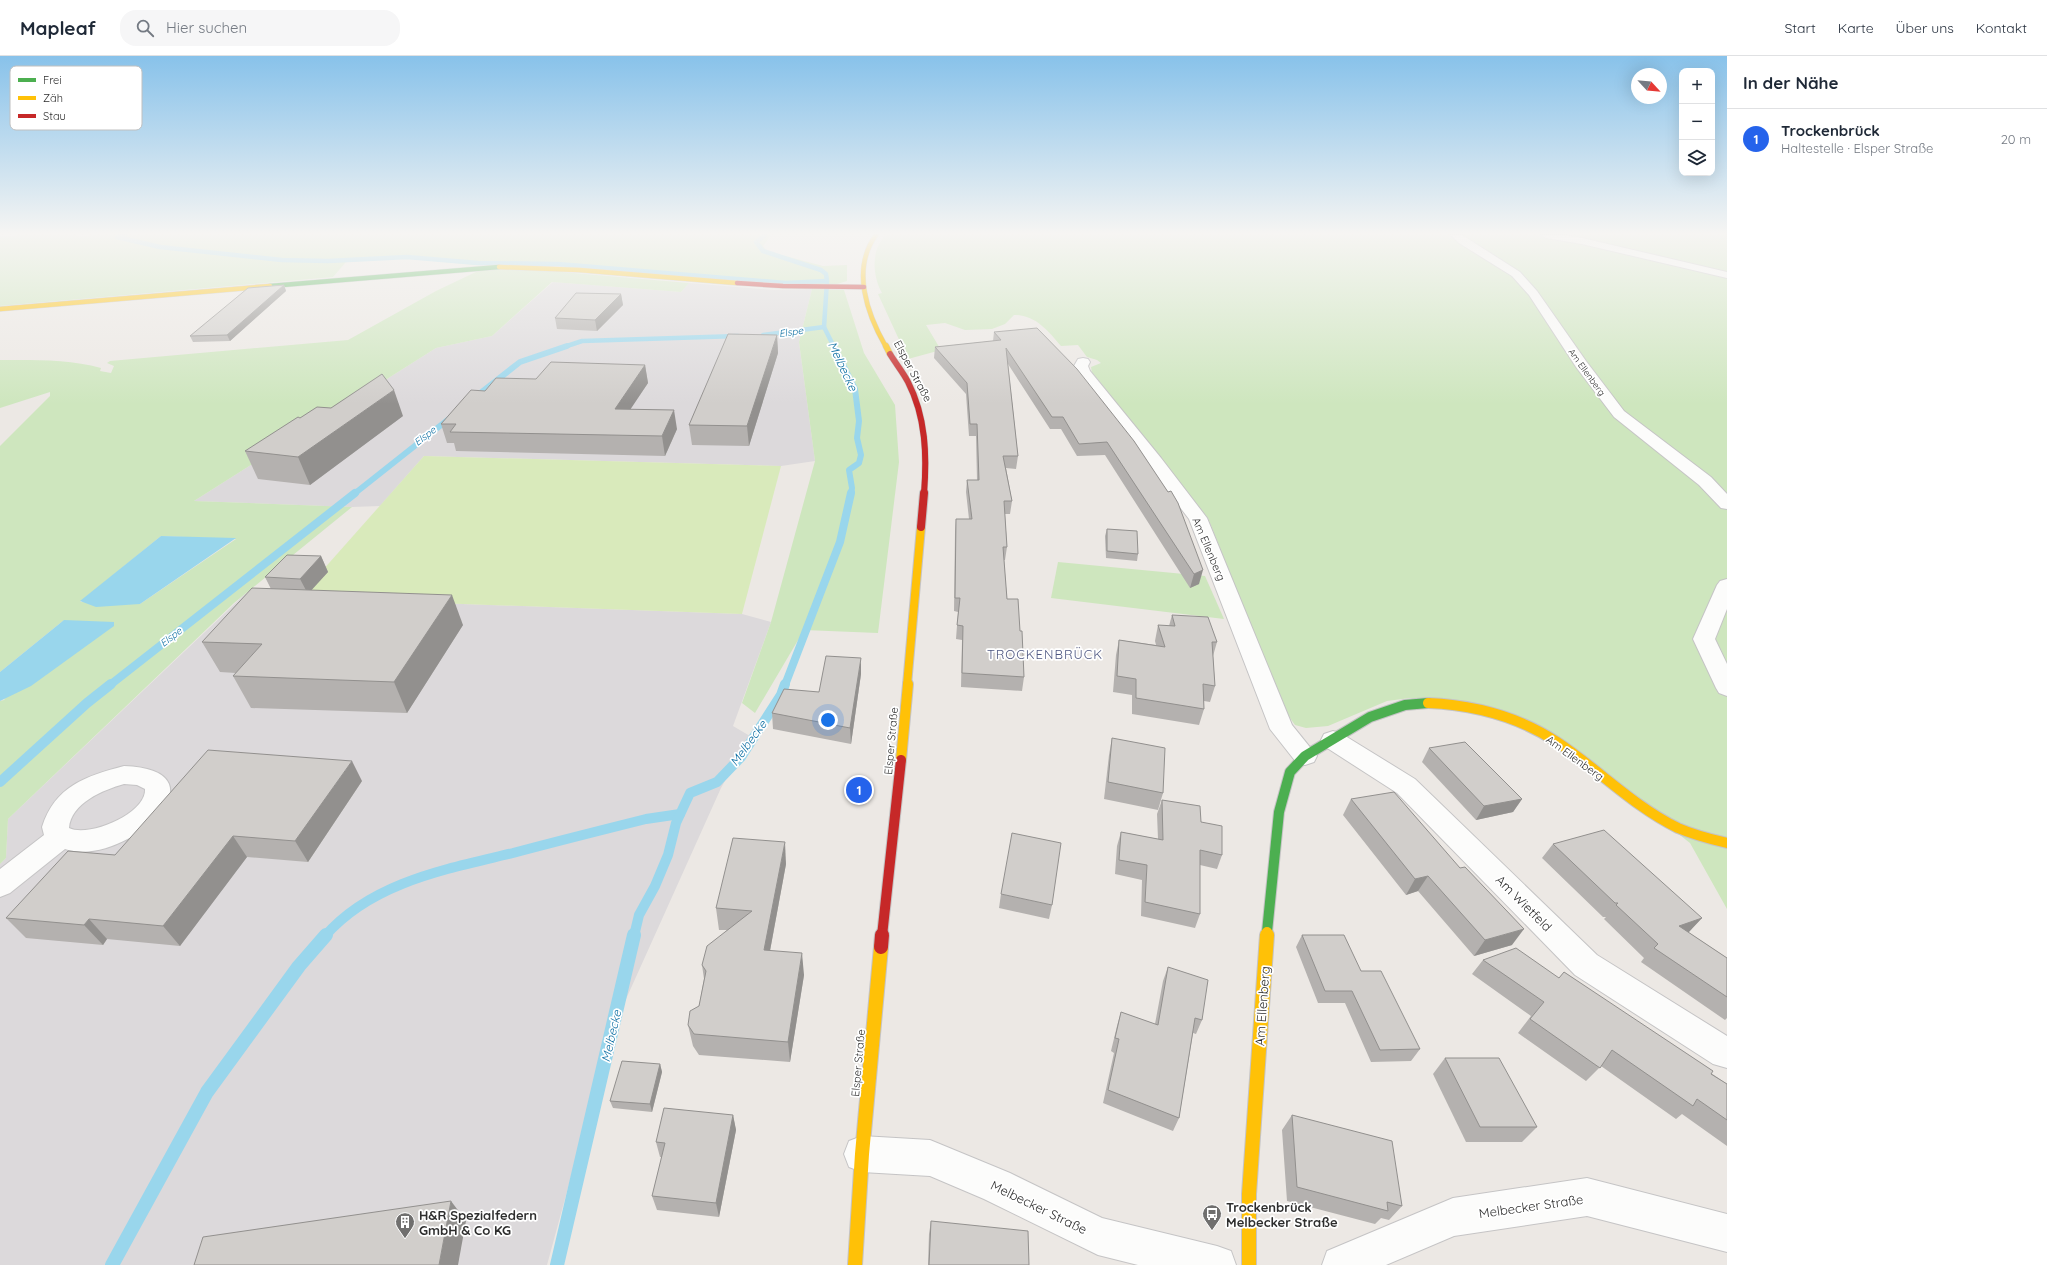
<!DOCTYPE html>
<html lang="de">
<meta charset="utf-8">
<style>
body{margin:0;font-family:Quicksand,sans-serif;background:#f6f6f7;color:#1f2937}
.controls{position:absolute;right:12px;top:12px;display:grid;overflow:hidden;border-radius:8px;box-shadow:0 4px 16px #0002}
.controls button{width:36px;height:36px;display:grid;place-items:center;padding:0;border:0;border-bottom:1px solid #e0e1e3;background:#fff;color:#1f2937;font:20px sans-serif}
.compass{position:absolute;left:1631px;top:12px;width:36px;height:36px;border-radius:50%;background:#fff;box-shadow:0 4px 16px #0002;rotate:116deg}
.you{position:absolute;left:828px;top:664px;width:14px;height:14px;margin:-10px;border:3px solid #fff;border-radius:50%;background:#1a73e8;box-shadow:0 0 0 6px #1a73e833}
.badge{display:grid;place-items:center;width:26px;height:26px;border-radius:50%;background:#2563eb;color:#fff;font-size:13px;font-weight:700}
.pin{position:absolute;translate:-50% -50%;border:2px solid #fff;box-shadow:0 1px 4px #0006}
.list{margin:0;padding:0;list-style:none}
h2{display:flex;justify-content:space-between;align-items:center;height:52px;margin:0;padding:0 16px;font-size:17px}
h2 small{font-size:13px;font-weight:400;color:#747a83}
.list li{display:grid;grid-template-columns:26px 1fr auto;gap:12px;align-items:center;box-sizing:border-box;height:60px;padding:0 16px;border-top:1px solid #e0e1e3}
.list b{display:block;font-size:15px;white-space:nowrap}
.list p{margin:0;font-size:13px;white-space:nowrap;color:#747a83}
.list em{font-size:13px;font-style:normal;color:#747a83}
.icon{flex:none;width:22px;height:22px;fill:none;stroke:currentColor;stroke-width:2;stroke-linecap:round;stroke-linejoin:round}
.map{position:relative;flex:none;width:1727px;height:1209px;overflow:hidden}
header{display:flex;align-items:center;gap:24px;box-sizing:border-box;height:56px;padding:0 20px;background:#fff;border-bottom:1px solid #e0e1e3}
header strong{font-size:19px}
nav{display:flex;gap:22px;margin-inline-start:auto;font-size:14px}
.search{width:280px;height:36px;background:#f6f6f7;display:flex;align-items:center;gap:10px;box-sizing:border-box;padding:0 14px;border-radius:16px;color:#747a83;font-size:15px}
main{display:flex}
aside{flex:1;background:#fff}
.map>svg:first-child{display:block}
</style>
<header>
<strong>Mapleaf</strong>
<div class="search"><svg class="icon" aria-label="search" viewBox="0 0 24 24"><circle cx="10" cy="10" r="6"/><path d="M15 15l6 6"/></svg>Hier suchen</div>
<nav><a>Start</a><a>Karte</a><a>Über uns</a><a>Kontakt</a></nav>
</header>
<main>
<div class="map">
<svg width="1727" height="1209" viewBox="0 0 1727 1209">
<rect width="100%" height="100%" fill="#ece8e4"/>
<g fill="#dcd9db">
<polygon points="553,226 681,236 689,227 773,234 812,233 799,286 815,405 781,410 424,400 380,450 352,451 194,445 436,292 492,280"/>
<polygon points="245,538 298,542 742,558 771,566 733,670 750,680 721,732 609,981 547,1209 0,1209 0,808 6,802 8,763"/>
</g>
<g fill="#cee6be" fill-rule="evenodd">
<polygon points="19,179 77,179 80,181 91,179 771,179 763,190 767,195 823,210 847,209 847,225 837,228 802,228 709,222 544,209 475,209 406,202 346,206 333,221 0,250 0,181"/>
<path d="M886,179h652l39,7 150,34v633l-37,-66 -147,-115 -133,-30 -23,3 -59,25 -22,2 -11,-3 -10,-14 -77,-193 -116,-145 -1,-6 10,-4 -4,-3 -10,-3 -9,-12 -17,1c-13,-15 -25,-31 -47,-31l-9,9 -13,5 -27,1 -20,-7 -19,2 15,25 -33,9 -30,-65 4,-1c-10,-18 -11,-44 4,-58z"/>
<polygon points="1550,179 1727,179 1727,218 1587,185"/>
<path d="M527,213l162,14 -8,9 -129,-10 -60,54 -56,12 -242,153 158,6 -118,96 -226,216 -2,39 -6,6v-163l4,-1 60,-80 -64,52v-226l50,-50v-4l-50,16v-48c34,0 69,-1 101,8l-1,3 11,2 3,-7 -7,-3 3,-2 238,-21 88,-49 44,-21zM161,480l75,3 -96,65 -60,-2z"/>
<polygon points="812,233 844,234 864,297 895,349 899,406 878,577 804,574 755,657 742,647 771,566 815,405 799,286"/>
<polygon points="1058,506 1205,520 1224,563 1051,542"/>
</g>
<polygon fill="#d9eabb" points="424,400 781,410 742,558 298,542"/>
<g fill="#99d6ec">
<polygon points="161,480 236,482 140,548 96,551 80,545"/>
<polygon points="64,564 114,566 114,570 31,630 0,645 0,616"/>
</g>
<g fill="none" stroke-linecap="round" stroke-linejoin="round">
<g stroke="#99d6ec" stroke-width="4.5">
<polyline points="125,179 117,181 160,191 282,204 328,205 407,201 478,207 558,208 786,227 827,225"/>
<polyline points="824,271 834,291"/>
<polyline points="763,279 824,271 827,225 826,218 821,214 763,195 756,186 765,179"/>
<polyline points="564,291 582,285 738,280"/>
</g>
<g stroke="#99d6ec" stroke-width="6">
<polyline points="834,290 855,333 859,365 857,382 861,399 859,407 849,414 852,432 851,438"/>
<polyline points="474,342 520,306 567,290"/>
<polyline points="354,438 450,362"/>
</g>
<g stroke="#99d6ec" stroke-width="8">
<polyline points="110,629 355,437"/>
<polyline points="785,629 840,486 851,437"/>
</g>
<g stroke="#99d6ec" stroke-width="10">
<polyline points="0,726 87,647 111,628"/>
<path d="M325,880c47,-54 122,-67 188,-83 45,-12 89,-23 133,-34l34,-5"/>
<polyline points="634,880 639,859 655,830 668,799 676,767 690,737 717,726 741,701 781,639 785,628"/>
</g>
<g stroke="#99d6ec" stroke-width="14">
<polyline points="112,1209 207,1036 299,910 326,879"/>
<polyline points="557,1209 634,879"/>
</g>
<defs>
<g id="street">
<polygon points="1451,179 1462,179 1520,216 1537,235 1586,305 1624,355 1711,421 1727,438 1727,453 1721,452 1699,429 1614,361 1576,311 1529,239 1512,220 1459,187"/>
<polygon points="1541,179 1564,179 1582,182 1727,216 1727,222 1582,188 1546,182"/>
<polygon points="1083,302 1088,303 1090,306 1088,310 1090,315 1161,402 1207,462 1292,669 1317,700 1314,706 1305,709 1296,706 1270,673 1189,463 1076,316 1074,310 1078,303"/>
<polygon points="1727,523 1727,553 1715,583 1727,608 1727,640 1719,637 1716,632 1693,583 1717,529 1720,525"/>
<polygon points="1333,675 1342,678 1415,723 1597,899 1727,980 1727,1012 1713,1008 1575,919 1397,737 1324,690 1321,684 1324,678"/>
<path d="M124,710c108,4 1,103 -59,83l-55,44 -10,4v-28l44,-34 -2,-8c13,-41 44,-51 82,-61zM124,728l13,1 8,4c2,24 -56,49 -76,39 2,-25 34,-38 55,-44z"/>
<polygon points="862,1080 930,1084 1010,1117 1102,1162 1217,1190 1231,1195 1236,1209 1138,1209 1098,1199 984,1143 930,1120 862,1116 849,1111 844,1098 849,1085"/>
<polygon points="1587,1122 1727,1158 1727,1196 1587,1160 1454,1180 1386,1209 1322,1209 1327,1195 1453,1142"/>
</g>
<polyline id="fast-far1" points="270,230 499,211"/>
<polyline id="fast" points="1267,876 1279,756 1290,716 1305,700 1370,661 1405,649 1428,647"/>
<g id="slow-far4">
<path d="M876,179c-25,34 -9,79 10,112"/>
<polyline points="499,211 579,214 737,227"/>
<polyline points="0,253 270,230"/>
</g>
<polyline id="slow-far3" points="886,290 890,298"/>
<polyline id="slow-far2" points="907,629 921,471"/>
<g id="slow-far1">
<path d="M1428,647c46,2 91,14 129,39 41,27 76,64 121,86 16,7 32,11 49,15"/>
<polyline points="901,704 908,628"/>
<polyline points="1267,880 1267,876"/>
</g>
<g id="slow">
<polyline points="855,1209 862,1098 881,891"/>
<polyline points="1249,1209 1249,1138 1267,879"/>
</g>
<polyline id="jam-far4" points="737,227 783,230 864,231"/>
<path id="jam-far3" d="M890,298c6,10 13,18 18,28 18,35 19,74 16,112"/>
<polyline id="jam-far2" points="921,471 924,437"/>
<polyline id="jam-far1" points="882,880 901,704"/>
<polyline id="jam" points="881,891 882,879"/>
</defs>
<use href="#street" stroke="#c5c4c5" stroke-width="2"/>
<use href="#fast-far1" stroke="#c5c4c5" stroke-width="5.5"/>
<use href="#fast" stroke="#c5c4c5" stroke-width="12"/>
<use href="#slow-far4" stroke="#c5c4c5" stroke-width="5.5"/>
<use href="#slow-far3" stroke="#c5c4c5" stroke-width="7"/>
<use href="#slow-far2" stroke="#c5c4c5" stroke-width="10"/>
<use href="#slow-far1" stroke="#c5c4c5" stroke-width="12"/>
<use href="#slow" stroke="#c5c4c5" stroke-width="16"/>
<use href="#jam-far4" stroke="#c5c4c5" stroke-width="5.5"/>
<use href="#jam-far3" stroke="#c5c4c5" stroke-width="7"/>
<use href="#jam-far2" stroke="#c5c4c5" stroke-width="10"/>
<use href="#jam-far1" stroke="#c5c4c5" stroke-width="12"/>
<use href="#jam" stroke="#c5c4c5" stroke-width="16"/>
<use href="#street" fill="#fcfcfb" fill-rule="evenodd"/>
<use href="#fast-far1" stroke="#4caf50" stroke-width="4.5"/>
<use href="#fast" stroke="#4caf50" stroke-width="10"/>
<use href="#slow-far4" stroke="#ffc107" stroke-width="4.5"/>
<use href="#slow-far3" stroke="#ffc107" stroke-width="6"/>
<use href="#slow-far2" stroke="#ffc107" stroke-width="8"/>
<use href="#slow-far1" stroke="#ffc107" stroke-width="10"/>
<use href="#slow" stroke="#ffc107" stroke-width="14"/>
<use href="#jam-far4" stroke="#c62828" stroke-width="4.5"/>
<use href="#jam-far3" stroke="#c62828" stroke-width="6"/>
<use href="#jam-far2" stroke="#c62828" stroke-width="8"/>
<use href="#jam-far1" stroke="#c62828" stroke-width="10"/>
<use href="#jam" stroke="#c62828" stroke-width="14"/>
</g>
<g fill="#b4b1af">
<polygon points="284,229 286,235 230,285 193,286 190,280"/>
<polygon points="621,238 623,249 597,275 557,273 555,262"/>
<polygon points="994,276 1134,385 1199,528 1190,532 1105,399 1077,400 1061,373 1050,373 1008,308 1018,400 1016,413 1006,412 1012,445 1010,458 1005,458 1007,491 1005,504 1004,504 1007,543 1020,575 1024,621 1022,635 961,631 962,584 956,583 958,556 954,555 955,476 956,463 969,463 966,436 967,424 977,424 976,380 969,380 966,338 934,302 935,291 993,285"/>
<polygon points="777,279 778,297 749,390 692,389 689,369"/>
<polygon points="645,309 648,327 630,353 677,373 665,400 456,395 454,387 447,387 441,368 485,335 536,323"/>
<polygon points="403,360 310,429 258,423 245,395"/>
<polygon points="1107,473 1138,498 1137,505 1106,502 1105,480"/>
<polygon points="321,500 328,516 311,534 463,569 407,657 251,652 233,620 236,617 220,616 202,586 271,533 265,521"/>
<polygon points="1172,559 1217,586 1213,600 1215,630 1210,646 1204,645 1204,653 1199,669 1132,658 1132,639 1113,636 1116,599 1119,584 1156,589 1155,585 1158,569 1169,570"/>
<polygon points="861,618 851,688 773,673 772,657"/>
<polygon points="1112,682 1163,737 1158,754 1104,743 1109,699"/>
<polygon points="1429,692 1522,743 1513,756 1476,764 1422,706"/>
<polygon points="362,725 308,806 247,801 180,890 107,883 103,889 26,882 6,862 115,799"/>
<polygon points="1351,743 1512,889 1474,900 1418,835 1406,839 1343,759"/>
<polygon points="1162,744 1201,766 1222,799 1217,813 1200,809 1200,858 1195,872 1141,860 1142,824 1115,818 1117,790 1121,776 1158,783 1157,758"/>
<polygon points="1553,788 1702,862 1688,876 1727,902 1727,962 1725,964 1641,906 1644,902 1604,863 1606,861 1603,861 1542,802"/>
<polygon points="786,808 770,895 804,919 790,1006 699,999 693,990 688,969 699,950 704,923 702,909 727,874 719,874 716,852"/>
<polygon points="1001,838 1052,849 1049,863 999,852"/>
<polygon points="1302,879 1361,915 1420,993 1411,1005 1371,1006 1345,947 1318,947 1296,891"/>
<polygon points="1483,904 1559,922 1564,916 1727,1028 1727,1090 1682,1058 1676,1063 1601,1010 1586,1025 1518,977 1531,960 1472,918"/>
<polygon points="1168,911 1202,964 1196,978 1193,977 1179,1062 1173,1075 1103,1047 1114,997 1111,995 1117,970 1121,956 1155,968 1163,925"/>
<polygon points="1445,1002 1537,1071 1522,1086 1466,1086 1433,1018"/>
<polygon points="660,1008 662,1016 652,1056 613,1052 610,1045"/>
<polygon points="733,1059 736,1074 719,1161 657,1154 652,1140 662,1101 660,1101 656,1086"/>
<polygon points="1292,1059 1402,1150 1389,1164 1381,1162 1375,1168 1287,1145 1282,1074"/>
<polygon points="931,1165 1029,1209 928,1209 929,1178"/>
</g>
<g fill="#92908e">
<polygon points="284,229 286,235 230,285 227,279"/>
<polygon points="621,238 623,249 597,275 595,264"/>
<polygon points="777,279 778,297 749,390 747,370"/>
<polygon points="645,309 648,327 618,372 615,353"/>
<polygon points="394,334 403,360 310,429 298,401"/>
<polygon points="674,354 677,373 665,400 662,380"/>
<polygon points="321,500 328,516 308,538 300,523"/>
<polygon points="1203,514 1199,528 1190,532 1194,518"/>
<polygon points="452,539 463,569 407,657 394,626"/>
<polygon points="861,602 861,618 851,688 850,672"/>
<polygon points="352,705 362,725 308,806 295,785"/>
<polygon points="1522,743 1513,756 1476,764 1484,750"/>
<polygon points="233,780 247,801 180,890 163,870"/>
<polygon points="785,786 786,808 766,916 764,894"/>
<polygon points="1428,820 1418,835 1406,839 1415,823"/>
<polygon points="1702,862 1689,876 1666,884 1679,870"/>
<polygon points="89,863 107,883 103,889 84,869"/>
<polygon points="1524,873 1512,889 1474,900 1485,884"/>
<polygon points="802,897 804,919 790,1006 788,986"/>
<polygon points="660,1008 662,1016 652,1056 650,1048"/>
<polygon points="733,1059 736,1074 719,1161 716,1147"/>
<polygon points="451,1145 466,1165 458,1209 439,1209"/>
</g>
<g fill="#d1cecb" stroke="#92908e">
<polygon points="284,229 227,279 190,280 248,232"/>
<polygon points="576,237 621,238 595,264 555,262"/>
<polygon points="1037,272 1077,313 1134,385 1168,436 1171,435 1178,447 1203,514 1194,518 1107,386 1079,388 1063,361 1052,361 1006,292 1018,400 1003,400 1012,445 1004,445 1007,491 1003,491 1007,543 1018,543 1020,575 1022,575 1024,621 962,617 963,570 957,569 960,542 955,542 956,463 972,463 967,424 979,424 977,368 970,368 967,327 935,291 1001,284 994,276"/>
<polygon points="728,278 777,279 747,370 689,369"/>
<polygon points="551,306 645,309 615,353 674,354 662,380 450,376 456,368 441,368 471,334 485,335 496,322 536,323"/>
<polygon points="382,318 394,334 298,401 245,395 298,361 300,362 317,351 331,352"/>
<polygon points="1107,473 1137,475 1138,498 1107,495"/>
<polygon points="287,499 321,500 300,523 265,521"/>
<polygon points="252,532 452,539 394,626 233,620 262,588 202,586"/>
<polygon points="1172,559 1208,561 1217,586 1212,586 1215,630 1203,628 1204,653 1136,642 1136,623 1117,620 1119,584 1165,591 1158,569 1175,570"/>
<polygon points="826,600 861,602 850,672 772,657 784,633 819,636"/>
<polygon points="1112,682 1165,692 1163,737 1108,726"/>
<polygon points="1465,686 1522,743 1484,750 1429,692"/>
<polygon points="208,694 352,705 295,785 233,780 163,870 89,863 84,869 6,862 68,795 115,799"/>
<polygon points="1394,736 1460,812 1465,811 1524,873 1485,884 1428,820 1415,823 1351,743"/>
<polygon points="1162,744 1200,750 1201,766 1222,770 1222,799 1200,794 1200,858 1145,846 1147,809 1119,804 1121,776 1163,784"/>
<polygon points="1604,774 1702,862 1679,870 1727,902 1727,941 1654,892 1658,888 1616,849 1618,847 1615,847 1553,788"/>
<polygon points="1012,777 1061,787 1052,849 1001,838"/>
<polygon points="733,782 785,786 764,894 802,897 788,986 694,978 688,969 690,955 699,950 706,915 702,909 707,890 752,855 716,852"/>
<polygon points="1302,879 1344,879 1361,915 1381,915 1420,993 1380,994 1352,935 1325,935"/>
<polygon points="1516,892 1559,922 1564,916 1713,1015 1711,1018 1727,1028 1727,1064 1697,1043 1693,1050 1612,994 1600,1012 1530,963 1544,946 1483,904"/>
<polygon points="1168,911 1208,924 1202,964 1195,962 1179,1062 1108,1034 1119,983 1115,982 1121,956 1158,969"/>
<polygon points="1445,1002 1499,1002 1537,1071 1480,1071"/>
<polygon points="622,1005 660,1008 650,1048 610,1045"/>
<polygon points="664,1052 733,1059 716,1147 652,1140 665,1087 656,1086"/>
<polygon points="1292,1059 1392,1085 1402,1150 1387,1146 1388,1155 1297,1131"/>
<polygon points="451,1145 439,1209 194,1209 203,1181"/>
<polygon points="931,1165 1028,1175 1029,1209 929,1209"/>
</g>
<linearGradient id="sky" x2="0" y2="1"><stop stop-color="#88c2ea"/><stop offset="0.51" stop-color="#f6f5f3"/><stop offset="1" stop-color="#f6f5f3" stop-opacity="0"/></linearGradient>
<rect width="1727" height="348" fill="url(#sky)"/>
<defs>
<symbol id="bus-pin" viewBox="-11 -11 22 30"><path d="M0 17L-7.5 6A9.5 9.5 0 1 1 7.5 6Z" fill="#706f6e" stroke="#fff"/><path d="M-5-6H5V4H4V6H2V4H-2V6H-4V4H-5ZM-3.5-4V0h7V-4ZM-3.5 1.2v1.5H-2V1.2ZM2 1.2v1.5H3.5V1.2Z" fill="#fff"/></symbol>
<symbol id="building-pin" viewBox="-11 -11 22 30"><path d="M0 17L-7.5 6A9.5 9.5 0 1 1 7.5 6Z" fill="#706f6e" stroke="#fff"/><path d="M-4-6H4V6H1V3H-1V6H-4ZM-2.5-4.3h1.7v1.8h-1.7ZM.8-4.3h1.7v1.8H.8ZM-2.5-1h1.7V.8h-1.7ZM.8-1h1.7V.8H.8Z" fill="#fff"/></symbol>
</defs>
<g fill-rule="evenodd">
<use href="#bus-pin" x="1201" y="1147" width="22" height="30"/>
<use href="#building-pin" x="394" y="1155" width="22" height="30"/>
</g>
<g text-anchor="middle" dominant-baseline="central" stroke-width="3.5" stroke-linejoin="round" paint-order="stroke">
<g font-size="9" fill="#2e2e2e" stroke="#fff">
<text transform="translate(1587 316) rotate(54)">Am Ellenberg</text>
</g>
<g font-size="10" font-style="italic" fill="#0d6fa3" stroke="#fff">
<text transform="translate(791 276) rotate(-9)">Elspe</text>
<text transform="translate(425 380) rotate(-38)">Elspe</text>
<text transform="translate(171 581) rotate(-38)">Elspe</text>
</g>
<g font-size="11" fill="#2e2e2e" stroke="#fff">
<text transform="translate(913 315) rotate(62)">Elsper Straße</text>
<text transform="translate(1209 493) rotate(67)">Am Ellenberg</text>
<text transform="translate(891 685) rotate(-85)">Elsper Straße</text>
<text transform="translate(1575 702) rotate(36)">Am Ellenberg</text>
<text transform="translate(858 1007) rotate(-85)">Elsper Straße</text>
</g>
<g font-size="12" font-style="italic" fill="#0d6fa3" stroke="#fff">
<text transform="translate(843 310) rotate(65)">Melbecke</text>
<text transform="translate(748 687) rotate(-54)">Melbecke</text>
<text transform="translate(611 980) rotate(-77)">Melbecke</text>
</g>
<g font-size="13" letter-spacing="1" fill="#4d5680" stroke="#fff">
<text x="1045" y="598">TROCKENBRÜCK</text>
</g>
<g font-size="13" fill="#2e2e2e" stroke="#fff">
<text transform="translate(1524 847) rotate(45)">Am Wietfeld</text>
<text transform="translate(1262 950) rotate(-86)">Am Ellenberg</text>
<text transform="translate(1531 1150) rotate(-8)">Melbecker Straße</text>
<text transform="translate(1039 1151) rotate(26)">Melbecker Straße</text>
</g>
<g font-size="13" font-weight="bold" fill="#2e2e2e" stroke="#fff" text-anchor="start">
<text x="1226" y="1151">Trockenbrück<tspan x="1226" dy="15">Melbecker Straße</tspan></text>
<text x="419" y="1159">H&amp;R Spezialfedern<tspan x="419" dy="15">GmbH &amp; Co KG</tspan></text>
</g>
</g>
<rect x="10" y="10" width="132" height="64" rx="6" fill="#fff" stroke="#c0c0c0" stroke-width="1"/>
<rect x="18" y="22" width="18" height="4" fill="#4caf50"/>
<rect x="18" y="40" width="18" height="4" fill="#ffc107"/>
<rect x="18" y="58" width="18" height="4" fill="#c62828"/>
<g font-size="11" fill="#2e2e2e">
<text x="43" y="28">Frei</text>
<text x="43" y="46">Zäh</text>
<text x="43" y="64">Stau</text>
</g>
</svg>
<div class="controls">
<button>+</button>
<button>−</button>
<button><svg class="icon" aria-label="layers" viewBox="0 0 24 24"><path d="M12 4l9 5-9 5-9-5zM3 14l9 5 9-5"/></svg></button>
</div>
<svg class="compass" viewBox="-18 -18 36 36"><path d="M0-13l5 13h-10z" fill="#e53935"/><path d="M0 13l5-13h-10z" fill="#747a83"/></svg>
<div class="you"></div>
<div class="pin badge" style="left:859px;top:734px">1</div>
</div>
<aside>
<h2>In der Nähe<small></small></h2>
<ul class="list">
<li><span class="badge">1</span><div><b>Trockenbrück</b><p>Haltestelle · Elsper Straße</p></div><em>20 m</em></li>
</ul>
</aside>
</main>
